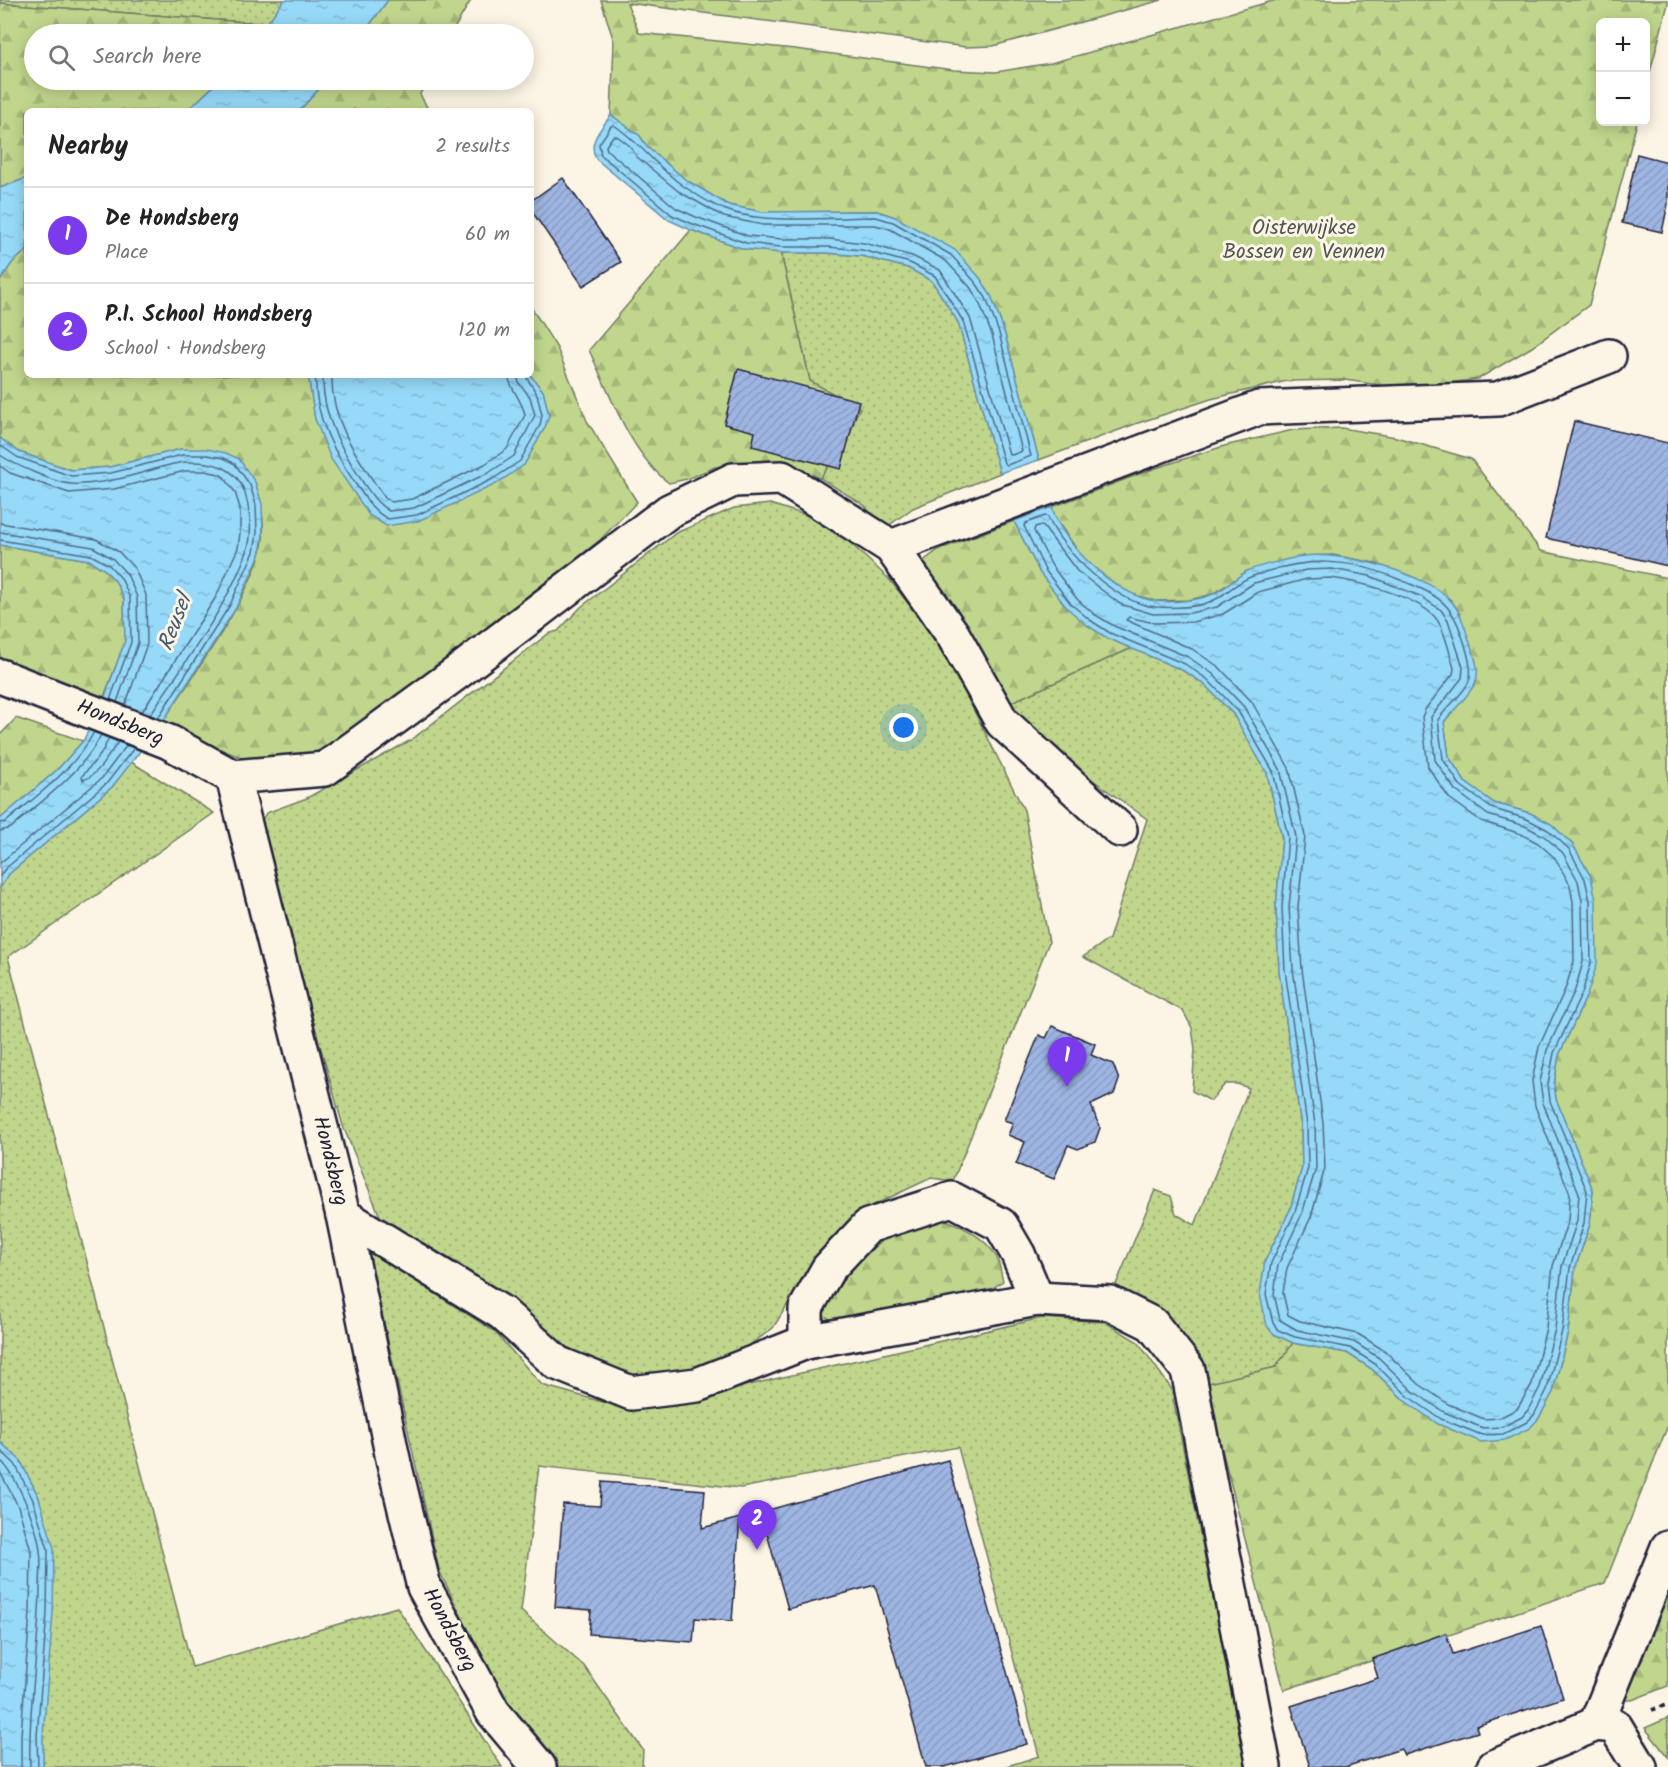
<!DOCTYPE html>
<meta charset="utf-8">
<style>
body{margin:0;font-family:Kalam,sans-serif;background:#f2f2f2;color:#222}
.controls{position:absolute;right:18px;top:18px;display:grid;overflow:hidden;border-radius:9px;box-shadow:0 3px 15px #0003}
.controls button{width:54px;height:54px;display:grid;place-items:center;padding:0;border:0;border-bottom:2px solid #e0e0e0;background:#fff;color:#222;font:30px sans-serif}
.you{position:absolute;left:904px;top:728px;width:21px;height:21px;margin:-15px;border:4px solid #fff;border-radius:50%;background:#1a73e8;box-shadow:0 0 0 9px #1a73e833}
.badge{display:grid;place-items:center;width:39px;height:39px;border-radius:50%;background:#7c3aed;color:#fff;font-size:20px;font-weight:700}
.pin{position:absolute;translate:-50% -50px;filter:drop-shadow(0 2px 3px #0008)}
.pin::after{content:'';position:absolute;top:32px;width:21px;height:18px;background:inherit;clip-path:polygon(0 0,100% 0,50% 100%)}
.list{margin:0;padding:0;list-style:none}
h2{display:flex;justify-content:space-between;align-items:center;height:78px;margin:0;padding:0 24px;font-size:26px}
h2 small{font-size:20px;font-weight:400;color:#767676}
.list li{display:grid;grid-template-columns:39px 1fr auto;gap:18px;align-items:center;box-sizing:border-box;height:96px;padding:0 24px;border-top:2px solid #e0e0e0}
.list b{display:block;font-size:22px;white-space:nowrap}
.list p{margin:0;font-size:20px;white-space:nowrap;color:#767676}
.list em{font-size:20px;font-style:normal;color:#767676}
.icon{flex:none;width:33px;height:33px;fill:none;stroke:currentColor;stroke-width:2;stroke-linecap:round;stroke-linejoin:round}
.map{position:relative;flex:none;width:1668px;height:1767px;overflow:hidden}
.search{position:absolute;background:#fff;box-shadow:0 3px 15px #0003;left:24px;top:24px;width:510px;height:66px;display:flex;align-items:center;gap:15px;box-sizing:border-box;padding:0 21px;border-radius:33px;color:#767676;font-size:22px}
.panel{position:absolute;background:#fff;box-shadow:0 3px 15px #0003;left:24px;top:108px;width:510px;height:270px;border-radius:9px}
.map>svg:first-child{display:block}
</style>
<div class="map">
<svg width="1668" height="1767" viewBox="0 0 1668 1767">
<defs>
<pattern id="grass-dots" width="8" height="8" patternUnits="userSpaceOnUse" patternTransform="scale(1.5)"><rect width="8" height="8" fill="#c0d68c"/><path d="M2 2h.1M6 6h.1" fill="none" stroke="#a5b77a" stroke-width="1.8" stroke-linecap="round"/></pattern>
<pattern id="forest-firs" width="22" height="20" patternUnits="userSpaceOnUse" patternTransform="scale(1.5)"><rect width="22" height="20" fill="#c0d68c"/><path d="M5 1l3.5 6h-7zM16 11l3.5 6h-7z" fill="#a5b77a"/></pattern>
<pattern id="water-ripples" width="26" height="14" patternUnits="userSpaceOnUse" patternTransform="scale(1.5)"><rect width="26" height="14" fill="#96d9f8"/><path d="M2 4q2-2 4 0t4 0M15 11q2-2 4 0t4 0" fill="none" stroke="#81bad6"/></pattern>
<pattern id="building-hatch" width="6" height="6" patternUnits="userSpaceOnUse" patternTransform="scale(1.5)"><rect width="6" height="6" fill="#9eb5e2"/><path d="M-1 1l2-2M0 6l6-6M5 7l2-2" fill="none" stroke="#889bc3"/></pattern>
</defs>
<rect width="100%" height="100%" fill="#fcf5e5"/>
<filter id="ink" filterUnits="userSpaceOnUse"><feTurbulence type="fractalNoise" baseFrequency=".0167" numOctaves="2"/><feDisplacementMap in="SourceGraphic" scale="12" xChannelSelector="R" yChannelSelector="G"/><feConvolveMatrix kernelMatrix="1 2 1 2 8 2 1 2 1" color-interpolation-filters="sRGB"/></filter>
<g filter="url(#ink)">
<g fill="url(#grass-dots)" stroke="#717c64" stroke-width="1.5">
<polygon points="0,0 284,0 268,24 0,3"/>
<polygon points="781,253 828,253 861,256 908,268 932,281 958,322 1000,473 913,508 884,529 864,505 820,478 835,457 810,381"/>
<polygon points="770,504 812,517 847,540 889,579 941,645 1024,810 1049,942 953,1181 931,1178 876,1204 856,1220 815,1260 773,1328 746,1348 690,1376 651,1379 605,1366 552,1340 518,1304 457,1263 381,1219 343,1126 258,827 266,813 307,798 411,740 548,634 558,631 581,607 676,533 734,508"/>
<polygon points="1132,648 1182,670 1203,683 1233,714 1267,773 1282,838 1276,907 1279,971 1301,1126 1302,1168 1290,1210 1265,1261 1274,1334 1293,1343 1276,1367 1205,1384 1165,1315 1115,1287 1155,1190 1171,1196 1176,1214 1195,1225 1249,1088 1237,1084 1225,1084 1211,1101 1192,1091 1195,1049 1192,1028 1183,1011 1083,957 1109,939 1147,819 1083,773 1007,704"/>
<polygon points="131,762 214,813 8,957 192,1667 397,1607 502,1767 43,1767 39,1498 20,1460 0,1442 0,888 9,874 112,787"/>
<polygon points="368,1251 494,1331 542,1385 635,1411 1042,1318 1105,1322 1138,1342 1171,1388 1247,1767 1004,1767 1039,1756 958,1447 741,1488 539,1466 521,1611 584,1666 643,1750 642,1767 559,1767 510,1709 487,1669 439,1570"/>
</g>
<g fill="url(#forest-firs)" stroke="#717c64" stroke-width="1.5">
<polygon points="388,0 471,0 451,34 363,34"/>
<polygon points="601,0 1162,0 993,46 966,47 627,3 639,33 795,49 954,70 996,72 1051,63 1276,0 1668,0 1668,4 1646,87 1646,22 1600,22 1600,122 1637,122 1589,305 1532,347 1478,379 1406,389 1345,380 1287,381 1211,399 1135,424 1039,460 1004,331 991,296 895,217 877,211 763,212 728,205 686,180 647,147 640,136 611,115 614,42"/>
<polygon points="0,3 268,24 259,34 34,34 34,80 220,80 187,111 27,111 27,178 0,188"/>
<polygon points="327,80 428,80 420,94 429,111 299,111"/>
<path d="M691,230l53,19 37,4 29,128 50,27 -25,49 -15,21 -28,-11h-77l-28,12 -18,4c-38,-28 -60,-91 -80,-133z"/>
<path d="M27,250v125h283l-1,5 6,39 209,46 21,-38 4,-12 -6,-24 -13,-16 1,-68 26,41 30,73 50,81 -37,38 -159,129 -71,51 -69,41 -53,-1 -88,-34c33,-51 81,-114 100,-171 7,-23 2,-50 -5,-73l-74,-33 -71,18 -39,3 -52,-18 -19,-14v-157l12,-18z"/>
<polygon points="1341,428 1396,437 1471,459 1541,551 1668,578 1668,1425 1605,1583 1284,1690 1205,1384 1276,1367 1293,1343 1347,1353 1372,1369 1405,1401 1539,1418 1553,1392 1568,1332 1575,1269 1590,1224 1593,1190 1556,1099 1554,1084 1559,1055 1587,995 1591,877 1573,845 1551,824 1530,813 1494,803 1465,782 1449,757 1444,722 1476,682 1460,614 1451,600 1428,585 1375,563 1333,555 1304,556 1248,571 1213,594 1189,600 1155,601 1126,592 1085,561 1055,518 1052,507 1150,470 1224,446 1293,430"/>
<polygon points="1014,521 1040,573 1087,625 1107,638 1132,648 1007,704 917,566 938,550"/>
<polygon points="0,545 89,560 105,570 116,582 124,599 125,642 102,702 0,660"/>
<polygon points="16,718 83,741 58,769 0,819 0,735"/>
<path d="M932,1215c23,7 54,21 65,43 3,7 4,16 6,23l-13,9 -149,34 -7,-2 -11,-7c11,-27 36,-57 59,-74 14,-11 34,-18 50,-26z"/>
<polygon points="1668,1557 1668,1686 1632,1700 1622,1700"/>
<polygon points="1668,1718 1668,1757 1645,1728"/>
</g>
<g fill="url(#water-ripples)" stroke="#6890ac" stroke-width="1.5">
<polygon points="284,0 388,0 363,34 259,34"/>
<polygon points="220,80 327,80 299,111 187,111"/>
<path d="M611,115l29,21 7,11 39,33 42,25 35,7 114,-1 18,6 60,33 26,29 10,17 13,35 35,129 -39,13 -42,-151 -26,-41 -24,-13 -47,-12 -33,-3h-47l-37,-4 -53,-19 -22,-10 -73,-61c-9,-17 5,-30 15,-44z"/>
<polygon points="27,178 27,250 12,263 0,281 0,188"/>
<polygon points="310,375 530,375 543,391 549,415 545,427 524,465 496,484 418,521 386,526 369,515 331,459 315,419 309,380"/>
<polygon points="0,438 19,452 71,470 110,467 181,449 207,449 226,453 239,459 255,482 262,504 263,534 260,554 236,608 160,726 112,787 9,874 0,888 0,819 58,769 83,741 103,702 125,641 124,599 116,582 105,570 89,560 0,545"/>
<path d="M1052,507c10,37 63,88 103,94 17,2 42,0 58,-7 12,-5 22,-16 34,-23 11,-5 44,-13 57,-15 37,-5 124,17 148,46 10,12 13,27 18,41 4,12 11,28 5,40 -4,10 -23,29 -31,39l5,35 16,25 29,21 36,10 21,11 22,21 18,32 5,23 1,64 -10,31 -28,60 -5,29 2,15 37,91 -3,34 -15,45 -7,63 -15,60 -14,26 -9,10 -25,12 -24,2 -43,-18 -33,-23 -33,-32 -25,-16 -54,-10 -19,-9 -7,-8 -7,-32 5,-33 25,-51 12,-42 -1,-42 -22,-155 -3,-64 6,-69 -15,-65 -34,-59 -30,-31 -21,-13 -75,-32 -20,-13 -20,-17 -27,-35 -26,-52z"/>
<polygon points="0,1442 20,1460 39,1498 54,1548 53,1613 43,1737 43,1767 0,1767"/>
</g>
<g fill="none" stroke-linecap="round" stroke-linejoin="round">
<g stroke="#506b87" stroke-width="1.5">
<path d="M614,125c25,17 43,42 68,60 13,9 30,20 44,25 36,15 109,7 150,7l17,5 58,33 25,28 10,15 13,35 32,123 -24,9 -3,-2 -41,-142 -28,-45 -25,-13 -48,-13 -34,-3h-47l-35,-4 -53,-19 -21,-9 -71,-60 -2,-11 12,-18z"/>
<polygon points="613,136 617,136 630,146 637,157 678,191 724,217 763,225 875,225 890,229 946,261 970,287 979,302 992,335 1022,451 1012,455 1009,454 970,318 940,270 912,256 864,243 829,239 782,239 748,236 696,217 676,208 607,150 606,146"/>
<path d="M316,375c-3,40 19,79 41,111 9,13 16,25 31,33l29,-4 76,-36 27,-18 20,-36 2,-10 -5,-21 -12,-19"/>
<path d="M323,375c-2,40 20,77 41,109 8,11 14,21 25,27l25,-3 76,-36 24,-16 21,-41 -5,-18 -11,-14 -2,-8"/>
<path d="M332,375c-2,47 28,86 53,123l6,4 21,-3 73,-35 22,-15 18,-34c-3,-16 -15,-25 -17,-40"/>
<polyline points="0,445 17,457 71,476 111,473 182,455 207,455 224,458 235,464 250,485 256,505 257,533 254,552 230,605 158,718"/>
<path d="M0,455c13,9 55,28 71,29 22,1 46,-4 67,-10 15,-4 33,-11 48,-12 26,-1 50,4 59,31 5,17 8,41 2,58 -19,55 -65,115 -97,164"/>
<polyline points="0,466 10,473 69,493 114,489 185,471 205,471 219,474 224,477 235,492 240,508 240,533 238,548 216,597 142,712"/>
<path d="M1045,516l3,1c14,35 69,87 108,90 19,1 46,1 62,-9 11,-7 22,-18 35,-22 53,-19 93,-19 145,3 19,8 41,15 53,33 8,11 24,56 18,69 -5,13 -23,26 -31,39l5,39 17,26 31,23 36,11 21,11 21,19 16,30 5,22 1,62 -9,30 -28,60 -6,31 2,17 37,90 -3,32 -14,45 -8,63 -15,59 -13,25 -7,7 -24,12 -21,1 -41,-16 -32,-22 -34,-33 -25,-16 -55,-11 -17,-7 -5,-7 -7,-29 5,-31 24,-51 13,-44 -1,-43 -22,-155 -3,-63 6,-70 -15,-66 -35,-60 -31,-32 -22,-15 -75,-31 -20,-13 -19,-16 -26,-34 -21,-44 2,-3z"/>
<polyline points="0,523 96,539 119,552 135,569 146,595 147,644 125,706"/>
<polygon points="1042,525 1077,571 1120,604 1153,614 1190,613 1217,607 1254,583 1306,570 1332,569 1370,576 1422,597 1441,610 1448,620 1463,667 1462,678 1431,717 1435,760 1455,790 1488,815 1525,826 1544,836 1563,853 1578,881 1582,901 1583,962 1575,990 1547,1050 1540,1082 1543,1103 1579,1193 1577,1221 1562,1266 1555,1329 1540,1387 1528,1410 1522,1417 1502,1427 1483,1428 1444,1412 1413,1391 1379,1358 1354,1342 1297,1330 1280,1320 1274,1294 1278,1265 1302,1214 1316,1168 1315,1124 1293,969 1289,907 1296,837 1280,769 1244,707 1213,674 1188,657 1114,626 1094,614 1077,599 1052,566 1034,531 1035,527"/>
<polyline points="0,532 93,547 113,559 127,574 137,597 138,643 117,702"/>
<polyline points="0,540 91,555 109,565 121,578 130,598 131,642 110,700"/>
<path d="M1331,578c29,4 82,17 103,38 10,10 16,39 20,52l-1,6 -27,34 -4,9 6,50 21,31 32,23 40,13 17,9 17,15 15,27 3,17 1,59 -8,26 -27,60 -7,34 3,25 35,88 -2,26 -15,46 -7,62 -14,56 -15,25 -18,9 -15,1 -36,-15 -29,-20 -34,-33 -27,-17 -58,-13 -12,-6 -5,-22 4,-25 24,-51 14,-49 -2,-45 -21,-154 -4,-62 7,-71 -16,-68 -37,-66 -33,-35 -27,-18 -66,-29 3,-3 25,6 39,-1 30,-8 35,-22 49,-13z"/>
<path d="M109,738l-8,16 -19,22 1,4c15,-4 26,-26 35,-38"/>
<path d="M0,823l6,-1c31,-27 69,-53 88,-90"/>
<path d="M0,831l11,-3c31,-28 71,-55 90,-93"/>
<polyline points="0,863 102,778 127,745"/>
<polyline points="0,876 5,869 107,783 134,748"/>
<polyline points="0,1450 15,1464 33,1500 48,1549 47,1613 37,1736 38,1767"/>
<path d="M0,1460c17,15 38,68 40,91 2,12 0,25 0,37 -1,60 -12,119 -10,179"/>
<polyline points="0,1472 18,1506 31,1551 30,1612 21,1735 21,1767"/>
</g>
</g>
<g fill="url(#building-hatch)" stroke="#22223b" stroke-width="1.5">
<polygon points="1637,154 1668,162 1668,204 1662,232 1622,223"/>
<polygon points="563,178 621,262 583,286 531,210 531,201"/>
<polygon points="738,369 859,401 841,469 752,446 755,432 724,424"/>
<polygon points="1574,421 1668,443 1668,566 1546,538"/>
<polygon points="1052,1026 1095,1044 1091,1055 1113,1064 1119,1080 1114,1094 1091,1105 1100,1128 1095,1142 1078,1149 1068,1145 1054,1179 1016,1164 1025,1142 1008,1135 1013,1123 1004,1120 1039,1035 1046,1038"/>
<polygon points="948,1460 1027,1744 944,1767 926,1767 875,1585 788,1609 761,1512"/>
<polygon points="602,1482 705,1490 702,1528 740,1518 732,1621 695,1618 693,1642 589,1634 591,1610 555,1607 563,1504 600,1506"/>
<polygon points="1541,1626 1563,1698 1476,1726 1478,1732 1404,1755 1401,1749 1345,1767 1310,1767 1291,1706 1378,1678 1372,1659 1446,1633 1453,1654"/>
</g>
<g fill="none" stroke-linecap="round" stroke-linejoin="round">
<defs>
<g id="minor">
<polyline points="891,547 1259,408 1498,399 1609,356"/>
<polyline points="0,676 169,742 233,777 343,1215 393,1459 424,1587 493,1712 539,1767"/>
<polyline points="233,777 325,769 458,672 669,511 733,480 782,478 891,547 953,635 1002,722 1120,830"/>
<polyline points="343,1215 502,1313 557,1363 631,1393 697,1385 806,1342 1037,1299 1110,1303 1152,1324 1188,1370 1264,1767"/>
<polyline points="806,1342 806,1308 828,1269 868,1226 952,1199 1001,1225 1018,1254 1037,1299"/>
<polyline points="1596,1724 1668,1547"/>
<polyline points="1494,1767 1596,1724 1615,1726 1640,1767"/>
</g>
</defs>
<use href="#minor" stroke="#22223b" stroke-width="38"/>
<polyline stroke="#22223b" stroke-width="4" stroke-dasharray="4.5 4.5" stroke-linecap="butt" points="1652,1710 1668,1704"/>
<use href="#minor" stroke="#fcf5e5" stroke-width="33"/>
</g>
</g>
<g text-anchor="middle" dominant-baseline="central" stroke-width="6" stroke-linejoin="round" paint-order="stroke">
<g font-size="21" fill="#515853" stroke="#fcf5e5">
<text x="1304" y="228">Oisterwijkse<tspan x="1304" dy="24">Bossen en Vennen</tspan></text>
</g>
<g font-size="21" fill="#22223b" stroke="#fcf5e5">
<text transform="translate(120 723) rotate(22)">Hondsberg</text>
<text transform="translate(330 1161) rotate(76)">Hondsberg</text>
<text transform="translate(449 1630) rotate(62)">Hondsberg</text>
</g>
<g font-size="22" font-style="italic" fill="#455974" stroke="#fcf5e5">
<text transform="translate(176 623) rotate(-69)">Reusel</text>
</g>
</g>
</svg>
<div class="controls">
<button>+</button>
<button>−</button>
</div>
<div class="you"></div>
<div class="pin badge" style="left:1067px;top:1087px">1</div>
<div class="pin badge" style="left:757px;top:1550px">2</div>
<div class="search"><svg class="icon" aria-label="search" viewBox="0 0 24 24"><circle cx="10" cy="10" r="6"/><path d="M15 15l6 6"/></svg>Search here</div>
<section class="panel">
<h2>Nearby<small>2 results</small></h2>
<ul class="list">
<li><span class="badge">1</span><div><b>De Hondsberg</b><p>Place</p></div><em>60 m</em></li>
<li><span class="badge">2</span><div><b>P.I. School Hondsberg</b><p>School · Hondsberg</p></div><em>120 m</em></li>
</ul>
</section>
</div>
